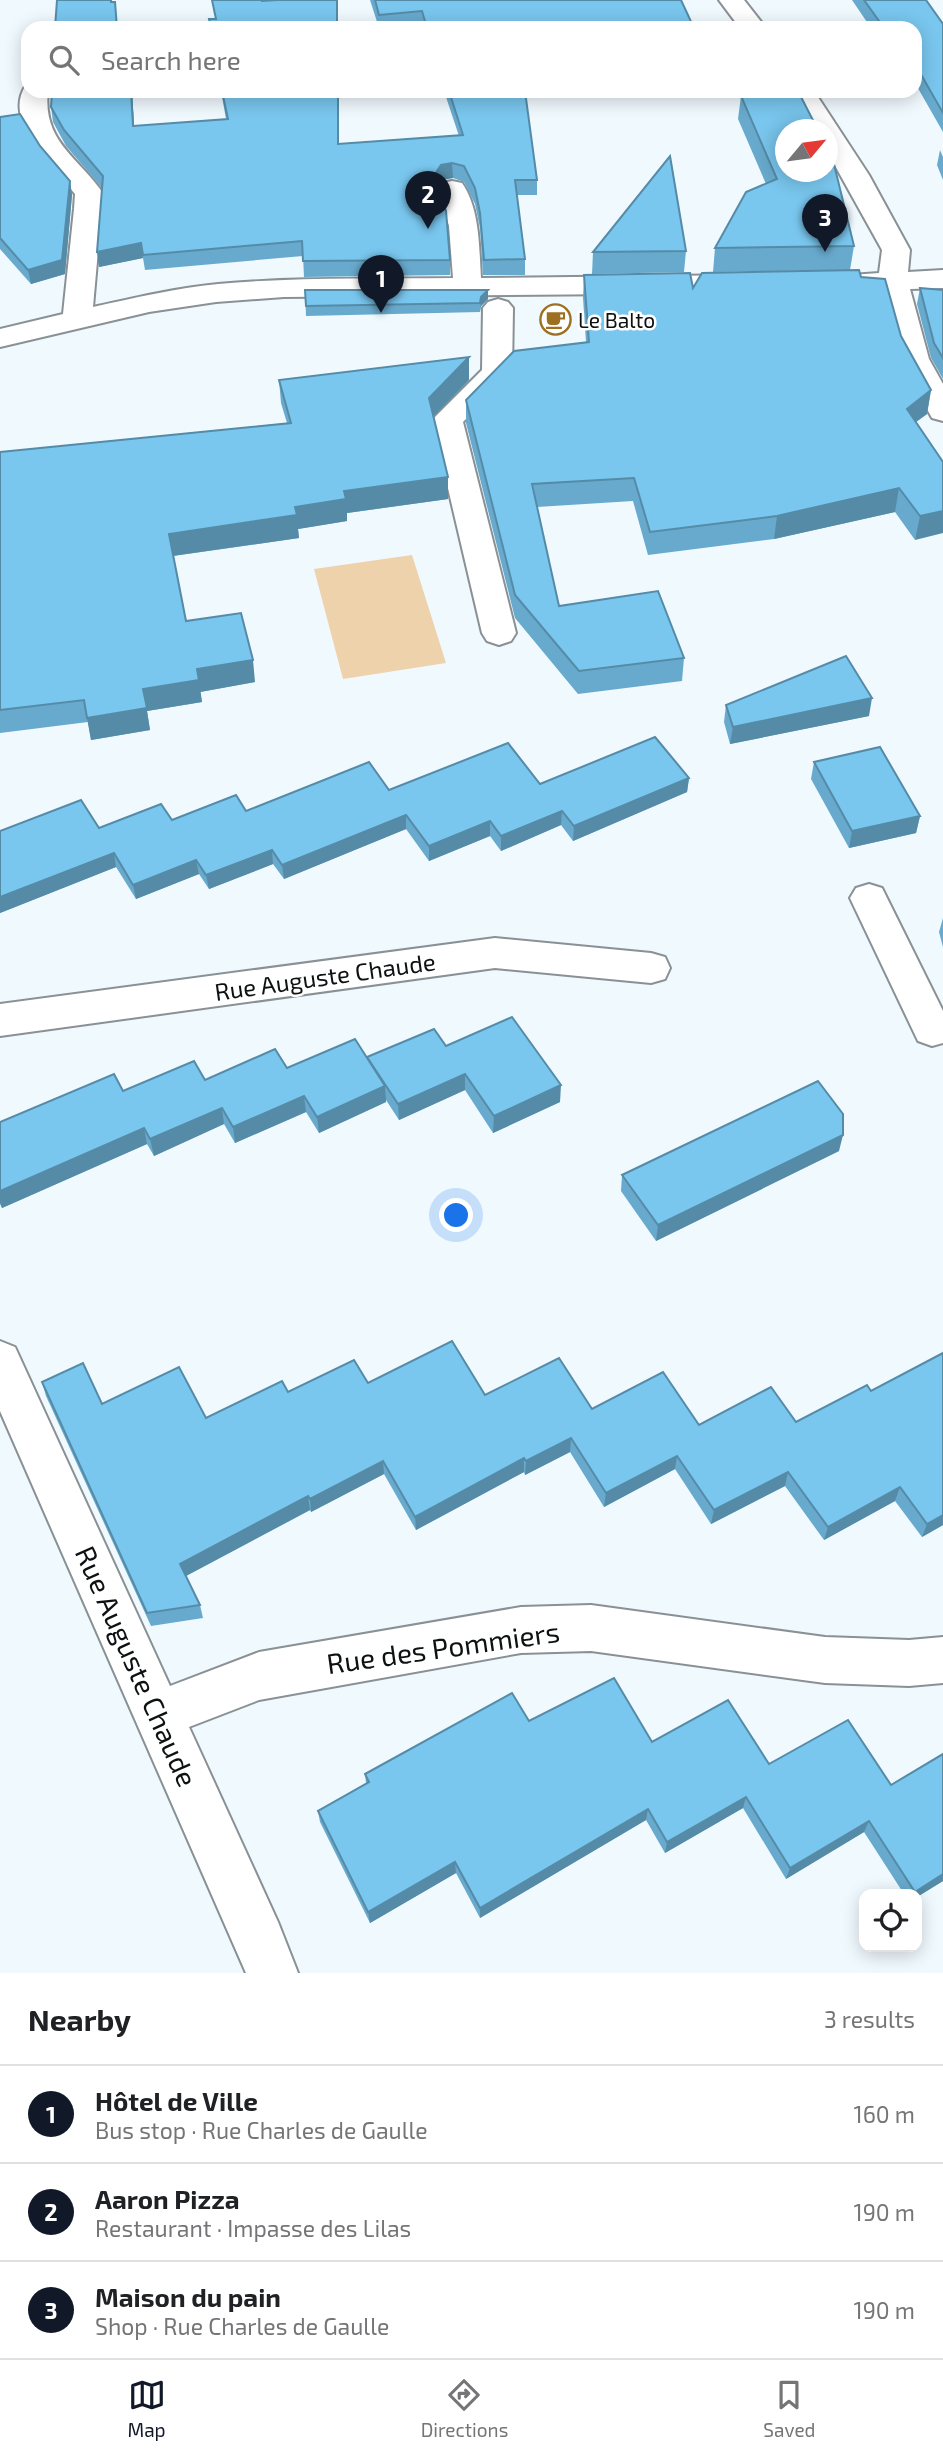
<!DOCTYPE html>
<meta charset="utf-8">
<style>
body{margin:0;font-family:"Exo 2",sans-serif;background:#f6f6f6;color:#202124}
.controls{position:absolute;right:21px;bottom:21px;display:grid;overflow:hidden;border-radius:14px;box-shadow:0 4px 18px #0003}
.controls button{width:63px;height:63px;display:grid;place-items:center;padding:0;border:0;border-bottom:2px solid #e0e0e0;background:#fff;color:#202124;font:35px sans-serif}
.compass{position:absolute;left:775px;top:119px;width:63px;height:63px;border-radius:50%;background:#fff;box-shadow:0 4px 18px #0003;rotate:61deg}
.you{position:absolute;left:457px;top:1216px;width:24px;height:24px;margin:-18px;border:5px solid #fff;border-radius:50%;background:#1a73e8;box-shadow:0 0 0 10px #1a73e833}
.badge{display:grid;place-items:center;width:46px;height:46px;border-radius:50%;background:#111827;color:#fff;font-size:23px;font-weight:700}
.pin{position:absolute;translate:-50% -58px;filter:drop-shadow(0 2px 4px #0008)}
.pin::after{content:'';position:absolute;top:37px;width:24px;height:21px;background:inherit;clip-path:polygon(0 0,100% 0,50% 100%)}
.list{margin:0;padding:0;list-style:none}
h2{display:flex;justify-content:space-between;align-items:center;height:91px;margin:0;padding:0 28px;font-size:30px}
h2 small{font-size:23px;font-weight:400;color:#757577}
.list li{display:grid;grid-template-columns:46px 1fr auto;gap:21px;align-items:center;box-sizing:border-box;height:98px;padding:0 28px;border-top:2px solid #e0e0e0}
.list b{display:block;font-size:26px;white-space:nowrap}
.list p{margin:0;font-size:23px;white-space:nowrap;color:#757577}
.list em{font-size:23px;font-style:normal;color:#757577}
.icon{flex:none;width:38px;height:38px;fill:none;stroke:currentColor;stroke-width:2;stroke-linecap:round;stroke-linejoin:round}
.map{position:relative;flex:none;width:943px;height:1973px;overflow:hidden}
.search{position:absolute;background:#fff;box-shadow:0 4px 18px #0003;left:21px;right:21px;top:21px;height:77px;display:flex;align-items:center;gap:18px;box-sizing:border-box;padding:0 24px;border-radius:21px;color:#757577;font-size:26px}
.sheet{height:385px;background:#fff}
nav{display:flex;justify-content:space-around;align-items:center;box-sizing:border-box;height:98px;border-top:2px solid #e0e0e0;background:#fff;font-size:19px;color:#757577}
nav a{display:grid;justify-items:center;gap:4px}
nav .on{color:#111827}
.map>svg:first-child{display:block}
</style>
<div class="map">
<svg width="943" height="1973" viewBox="0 0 943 1973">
<rect width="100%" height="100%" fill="#f0f9fe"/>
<polygon fill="#edd2ac" points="412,555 446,663 343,679 314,569"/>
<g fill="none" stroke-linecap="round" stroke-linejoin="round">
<defs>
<g id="minor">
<polygon points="719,0 744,0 766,28 740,28"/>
<path d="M26,85h2v6h20c-6,50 30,66 55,102l-10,114c41,-9 83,-19 125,-23 78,-7 157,-5 235,-6l-4,-52 -11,-37 4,-6 10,-2 10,2c18,26 17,64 19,95l267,-3 10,3 4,6 -4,6 -10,3 -464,4 -68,5 -67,10 -149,35v-18l63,-15 11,-105 1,-15c-20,-26 -74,-72 -49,-109z"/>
<polygon points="788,91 814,91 869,175 910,250 908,272 943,270 943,288 910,289 929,359 943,384 943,421 932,418 899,359 881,290 833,292 823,289 819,283 823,277 879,273 882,250 828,153 828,130 812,130"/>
<polygon points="498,299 508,302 513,308 512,372 463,422 516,633 511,641 499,645 487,641 482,633 432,420 482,370 483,308 488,302"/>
<polygon points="869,884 882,888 943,1011 943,1043 932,1046 918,1041 850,898 856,888"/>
<polygon points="495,938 651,953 665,957 670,968 665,979 651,983 495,968 0,1036 0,1004"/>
<polygon points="0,1341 15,1347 170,1686 259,1652 521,1607 591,1605 825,1637 909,1640 943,1637 943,1683 909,1686 825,1683 591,1651 521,1653 259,1700 189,1727 278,1922 298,1973 246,1973 0,1411"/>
</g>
</defs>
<use href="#minor" stroke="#899195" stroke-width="4"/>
<use href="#minor" fill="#fff" fill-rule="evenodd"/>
</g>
<g fill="#68aacd">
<polygon points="370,0 681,0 694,28 423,28 422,26 405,28 379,28"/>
<polygon points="852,0 926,0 943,24 943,132 915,83 915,28 871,28"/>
<polygon points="132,91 134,126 226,119 221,91 338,91 339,144 459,136 444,91 525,91 537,180 537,195 517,195 525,259 525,275 483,275 480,228 475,204 464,182 453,178 441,180 438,185 450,260 450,275 304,277 303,256 145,270 143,258 99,267 102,188 66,146 53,122 51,107"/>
<polygon points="741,96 854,246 850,270 713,272 715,248 766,184 738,119"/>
<polygon points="0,117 40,146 70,181 72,195 65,274 31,284 0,249"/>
<polygon points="940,150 943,157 943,180 937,165"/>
<polygon points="686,251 684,272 592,274 593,252"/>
<polygon points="584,275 693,288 861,277 901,336 931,390 927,414 916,422 943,462 915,540 895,512 774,539 648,555 633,501 537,507 559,606 684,658 682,681 578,694 515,618 466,423 466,400 586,342 583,298"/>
<polygon points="920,288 943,290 943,379 931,358 917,304"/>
<polygon points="305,290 488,299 481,306 480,312 306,316"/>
<polygon points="279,380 469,380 433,417 448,499 347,513 347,521 298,529 299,538 173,556 186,621 255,682 200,692 202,702 147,711 150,730 91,740 88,722 0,733 0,452 287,423 281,403"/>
<polygon points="726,705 869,716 730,744 724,722"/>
<polygon points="814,762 920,816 916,833 849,848 811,779"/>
<polygon points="689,778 687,792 573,841 561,825 501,851 490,836 429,861 406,829 284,879 273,864 209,889 199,874 136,899 116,867 0,913 0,831 99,828 246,811 389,790"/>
<polygon points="943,918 943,947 939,932"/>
<polygon points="446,1046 560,1102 493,1133 465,1090 399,1120 386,1100 386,1102 319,1133 306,1112 235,1143 224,1124 154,1156 147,1144 2,1208 0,1204 0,1122 123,1091 287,1068 367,1059"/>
<polygon points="839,1151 656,1241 621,1191 622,1175"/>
<polygon points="42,1382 102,1404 206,1418 288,1392 368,1383 485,1395 699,1425 796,1422 867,1385 943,1525 922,1537 895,1501 824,1540 785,1486 711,1524 675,1469 604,1507 570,1452 525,1475 524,1472 416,1530 384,1474 311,1512 310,1510 186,1576 200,1605 203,1618 151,1626 46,1396"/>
<polygon points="529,1721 891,1785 943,1754 943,1881 917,1897 917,1894 904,1894 864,1832 786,1879 743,1808 665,1853 646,1820 480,1918 456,1873 370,1923 320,1822 318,1811 366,1783 365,1774"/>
</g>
<g fill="#558ba7">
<polygon points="131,91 132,91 135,142 133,126"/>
<polygon points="452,163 453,178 441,180 435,190 435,174 441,165"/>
<polygon points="70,181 72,195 65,274 31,284 28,270"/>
<polygon points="141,243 143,258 99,267 97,252"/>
<polygon points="488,290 488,299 481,306 480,312 481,297"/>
<polygon points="469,357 469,380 429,421 429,398"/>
<polygon points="931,390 927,414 902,432 907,409"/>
<polygon points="448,477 448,499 347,513 347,521 298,529 299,538 172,556 169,534 344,491"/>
<polygon points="899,488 895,512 774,539 777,516"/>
<polygon points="943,511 943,533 915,540 920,516"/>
<polygon points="253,660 255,682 200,692 197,669"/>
<polygon points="199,680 202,702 147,711 150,730 91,740 87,718 143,689"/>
<polygon points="872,698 869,716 730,744 733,727"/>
<polygon points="689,778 687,792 573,841 574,826"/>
<polygon points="562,811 561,825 501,851 501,836"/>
<polygon points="406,815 406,829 284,879 282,865"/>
<polygon points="920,816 916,833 849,848 852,831"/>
<polygon points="490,821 490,836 429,861 429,846"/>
<polygon points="272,850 273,864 209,889 206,875"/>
<polygon points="114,853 116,867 0,913 0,897"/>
<polygon points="196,860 199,874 136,899 133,885"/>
<polygon points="465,1074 465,1090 399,1120 398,1104"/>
<polygon points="561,1085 560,1102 493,1133 494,1116"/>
<polygon points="385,1086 386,1102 319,1133 317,1117"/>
<polygon points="304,1096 306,1112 235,1143 233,1127"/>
<polygon points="222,1108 224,1124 154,1156 150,1139"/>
<polygon points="144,1128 147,1144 2,1208 0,1202 0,1191"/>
<polygon points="843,1135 839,1151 656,1241 658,1225"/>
<polygon points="571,1438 570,1452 525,1475 526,1461"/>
<polygon points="677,1456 675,1469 604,1507 606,1493"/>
<polygon points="524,1458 524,1472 416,1530 415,1517"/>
<polygon points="383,1461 384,1474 311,1512 310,1499"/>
<polygon points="788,1472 785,1486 711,1524 714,1510"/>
<polygon points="900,1487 895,1501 824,1540 828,1527"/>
<polygon points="308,1496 310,1510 184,1577 180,1564"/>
<polygon points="943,1515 943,1525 922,1537 927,1524"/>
<polygon points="746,1797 743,1808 665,1853 667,1842"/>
<polygon points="648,1809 646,1820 480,1918 480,1908"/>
<polygon points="869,1821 864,1832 786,1879 790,1868"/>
<polygon points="455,1862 456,1873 370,1923 368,1912"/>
<polygon points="943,1874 943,1881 917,1897 917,1894 913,1894 915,1892"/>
</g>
<g fill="#79c6ee" stroke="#558ba7" stroke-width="2">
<polygon points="57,0 111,0 111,2 115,2 117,28 55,28"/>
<polygon points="212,0 262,0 262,1 277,0 337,0 337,28 211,28 209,19 216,19"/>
<polygon points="375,0 681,0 694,28 427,28 422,11 379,15"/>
<polygon points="864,0 926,0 943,24 943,113 915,64 915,28 884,28"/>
<polygon points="52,91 131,91 133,126 228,119 222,91 338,91 338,144 463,135 449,91 525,91 537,180 515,180 525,259 484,260 480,213 475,188 464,166 452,163 441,165 435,174 446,211 450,260 303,261 302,241 143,255 141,243 97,252 103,176 64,130 51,107"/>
<polygon points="776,91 798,91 818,130 786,130 786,172 828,172 828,147 832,156 854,246 715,248 746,192 777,179 741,96"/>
<polygon points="20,114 40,146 70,181 62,260 28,270 0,238 0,117"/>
<polygon points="670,156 686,251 593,252"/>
<polygon points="859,270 861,277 885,279 901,336 931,390 907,409 943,462 943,511 920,516 899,488 777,516 650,532 634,478 532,484 559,606 658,591 684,658 579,671 515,595 466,400 514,351 589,342 584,275 690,273 693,288 702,273"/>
<polygon points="920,288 943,290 943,358 934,343"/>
<polygon points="305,290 488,290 481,297 480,303 306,306"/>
<polygon points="469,357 429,398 448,477 344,491 346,499 295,507 297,515 169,534 186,621 241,613 253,660 197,669 199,680 143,689 147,708 87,718 84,700 0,710 0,452 291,423 279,380"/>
<polygon points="846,656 872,698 733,727 726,705"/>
<polygon points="655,737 689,778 574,826 562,811 501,836 490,821 429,846 406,815 282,865 272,850 206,875 196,860 133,885 114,853 0,897 0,831 81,800 99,828 161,804 172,820 236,795 246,811 369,762 389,790 508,743 540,784"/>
<polygon points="880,747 920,816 852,831 814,762"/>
<polygon points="512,1017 561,1085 494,1116 465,1074 398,1104 367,1057 434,1029 446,1046"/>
<polygon points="355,1039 385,1086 317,1117 304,1096 233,1127 222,1108 150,1139 144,1128 0,1191 0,1122 114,1074 123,1091 194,1061 205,1080 275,1049 287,1068"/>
<polygon points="818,1081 843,1114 843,1135 658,1225 622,1175"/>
<polygon points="452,1341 485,1395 559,1358 592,1409 663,1372 699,1425 771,1387 796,1422 867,1385 871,1391 943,1353 943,1515 927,1524 900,1487 828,1527 788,1472 714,1510 677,1456 606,1493 571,1438 526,1461 524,1458 415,1517 383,1461 310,1499 308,1496 180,1564 200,1605 147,1613 42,1382 83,1363 102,1404 179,1367 206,1418 282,1381 288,1392 354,1360 368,1383"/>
<polygon points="614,1678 652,1742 728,1700 769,1764 848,1720 891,1785 943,1754 943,1874 915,1892 869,1821 790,1868 746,1797 667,1842 648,1809 480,1908 455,1862 368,1912 318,1811 369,1782 365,1774 512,1693 529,1721"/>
</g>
<defs>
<symbol id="cafe-ring" viewBox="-11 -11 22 22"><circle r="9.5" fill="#fff" stroke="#9d7021" stroke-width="1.5"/><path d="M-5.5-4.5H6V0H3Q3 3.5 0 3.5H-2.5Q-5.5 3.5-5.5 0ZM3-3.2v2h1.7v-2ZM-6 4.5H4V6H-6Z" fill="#9d7021"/></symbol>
</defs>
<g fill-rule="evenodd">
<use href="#cafe-ring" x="538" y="302" width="35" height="35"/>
</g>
<g text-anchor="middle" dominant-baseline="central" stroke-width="5" stroke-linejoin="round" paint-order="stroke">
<g font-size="21" fill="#0e1112" stroke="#fff" text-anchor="start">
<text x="578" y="319">Le Balto</text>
</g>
<g font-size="24" fill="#0e1112" stroke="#fff">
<text transform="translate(325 976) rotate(-8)">Rue Auguste Chaude</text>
</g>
<g font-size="28" fill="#0e1112" stroke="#fff">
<text transform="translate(443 1647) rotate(-8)">Rue des Pommiers</text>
<text transform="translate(137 1666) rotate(66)">Rue Auguste Chaude</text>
</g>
</g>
</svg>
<div class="controls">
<button><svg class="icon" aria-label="locate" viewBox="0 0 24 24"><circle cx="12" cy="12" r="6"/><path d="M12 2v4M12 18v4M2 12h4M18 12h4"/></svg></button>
</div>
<svg class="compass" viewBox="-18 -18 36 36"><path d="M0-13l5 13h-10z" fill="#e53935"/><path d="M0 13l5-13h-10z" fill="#757577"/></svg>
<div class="you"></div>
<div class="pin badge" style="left:381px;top:313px">1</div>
<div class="pin badge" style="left:428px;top:229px">2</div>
<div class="pin badge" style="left:825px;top:252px">3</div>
<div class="search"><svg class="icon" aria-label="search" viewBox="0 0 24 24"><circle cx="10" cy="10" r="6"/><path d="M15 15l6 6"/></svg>Search here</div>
</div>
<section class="sheet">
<h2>Nearby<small>3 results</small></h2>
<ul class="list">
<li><span class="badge">1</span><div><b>Hôtel de Ville</b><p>Bus stop · Rue Charles de Gaulle</p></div><em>160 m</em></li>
<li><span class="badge">2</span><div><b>Aaron Pizza</b><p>Restaurant · Impasse des Lilas</p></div><em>190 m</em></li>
<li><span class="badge">3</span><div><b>Maison du pain</b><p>Shop · Rue Charles de Gaulle</p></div><em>190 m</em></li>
</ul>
</section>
<nav>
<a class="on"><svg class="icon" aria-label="map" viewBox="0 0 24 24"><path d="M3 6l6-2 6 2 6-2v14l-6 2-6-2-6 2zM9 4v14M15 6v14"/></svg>Map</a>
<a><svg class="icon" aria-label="directions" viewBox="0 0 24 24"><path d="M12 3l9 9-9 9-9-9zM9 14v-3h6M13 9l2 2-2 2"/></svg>Directions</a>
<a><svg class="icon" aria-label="saved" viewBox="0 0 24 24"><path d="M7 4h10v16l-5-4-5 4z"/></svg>Saved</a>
</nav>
